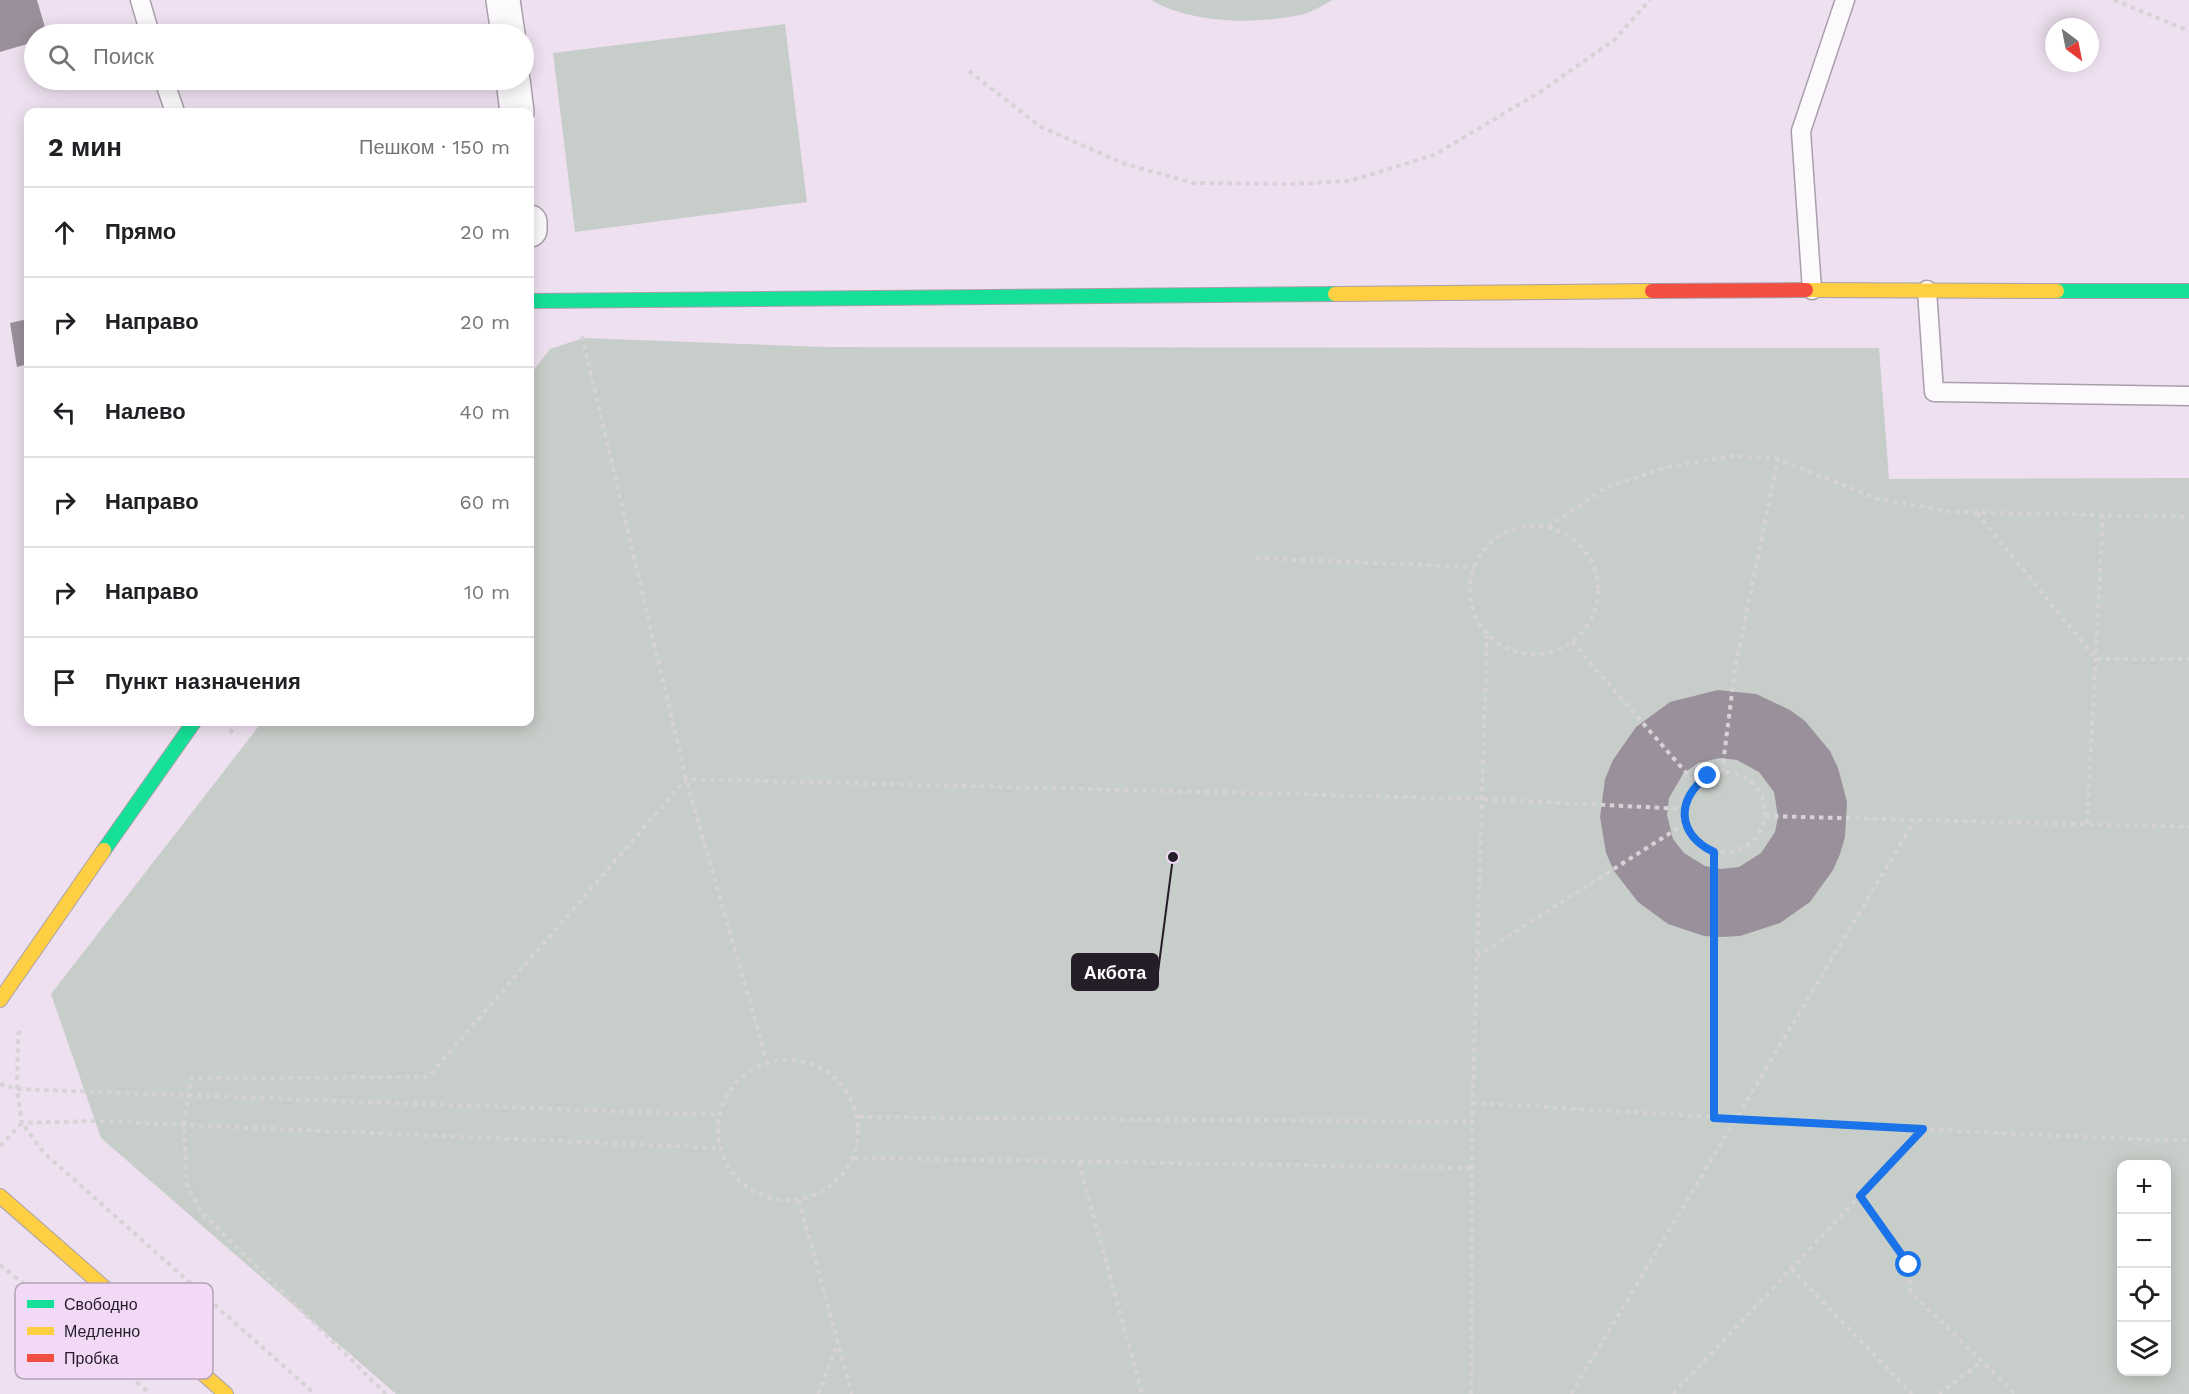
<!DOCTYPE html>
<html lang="ru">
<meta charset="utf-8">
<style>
body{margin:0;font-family:"Work Sans",sans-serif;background:#f2f2f2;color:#202124}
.controls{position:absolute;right:18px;bottom:18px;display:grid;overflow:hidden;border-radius:12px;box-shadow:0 3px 15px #0003}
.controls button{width:54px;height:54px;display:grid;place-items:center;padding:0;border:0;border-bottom:2px solid #e0e0e0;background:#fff;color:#202124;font:30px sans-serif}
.compass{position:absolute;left:2045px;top:18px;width:54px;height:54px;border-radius:50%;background:#fff;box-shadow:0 3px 15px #0003;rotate:148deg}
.stop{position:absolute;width:18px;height:18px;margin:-14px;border:4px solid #1a73e8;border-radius:50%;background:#fff}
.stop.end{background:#1a73e8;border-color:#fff;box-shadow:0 2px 6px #0008}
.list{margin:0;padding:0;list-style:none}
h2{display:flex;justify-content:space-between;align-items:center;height:78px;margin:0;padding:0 24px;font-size:26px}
h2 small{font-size:20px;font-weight:400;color:#757577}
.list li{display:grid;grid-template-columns:39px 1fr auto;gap:18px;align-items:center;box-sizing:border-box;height:90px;padding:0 24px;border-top:2px solid #e0e0e0}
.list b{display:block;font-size:22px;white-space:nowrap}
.list em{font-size:20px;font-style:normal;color:#757577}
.icon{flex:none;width:33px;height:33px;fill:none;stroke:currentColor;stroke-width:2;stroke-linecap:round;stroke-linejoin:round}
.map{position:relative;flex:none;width:2189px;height:1394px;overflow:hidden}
.search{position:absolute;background:#fff;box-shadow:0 3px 15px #0003;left:24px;top:24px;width:510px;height:66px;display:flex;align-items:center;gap:15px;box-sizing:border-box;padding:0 21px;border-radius:33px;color:#757577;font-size:22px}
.panel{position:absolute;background:#fff;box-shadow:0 3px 15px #0003;left:24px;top:108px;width:510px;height:618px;border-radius:12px}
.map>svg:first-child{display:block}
</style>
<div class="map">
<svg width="2189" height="1394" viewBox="0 0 2189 1394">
<rect width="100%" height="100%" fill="#eee0f0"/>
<g fill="#c7cdc8" fill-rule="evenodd">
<path d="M1151,0h182c-9,4 -19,11 -29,14 -46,11 -112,10 -153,-14z"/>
<polygon points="785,24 807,202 575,232 553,53"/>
<path d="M583,338l243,9 1053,1 10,131 300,-1v916h-1793l-295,-256 -50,-144 211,-272h268v-347l20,-26zM2122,1164h44v208h-44z"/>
</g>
<g fill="#9a909b" fill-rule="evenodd">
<polygon points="0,0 37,0 47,34 34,34 34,42 0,52"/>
<polygon points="28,319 28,364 17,367 10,323"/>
<path d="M1718,690l38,4 34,16 15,11 25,30 8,17 9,34 -2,35 -5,17 -7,16 -23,32 -30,21 -40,13 -18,1 -18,-1 -36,-12 -30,-22 -24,-31 -8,-18 -6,-36 5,-38 8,-19 23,-33 34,-25zM1720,758l17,2 22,12 15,20 4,25 -3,15 -14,21 -22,14 -18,2 -16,-3 -21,-13 -11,-14 -6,-24 2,-17 14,-24 15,-11z"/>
</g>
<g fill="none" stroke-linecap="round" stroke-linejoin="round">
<defs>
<g id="lane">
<polyline points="140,0 150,34"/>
<polyline points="164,80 175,112"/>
<polyline points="1812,290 1801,131 1845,0"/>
<polyline points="1927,290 1934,392 2189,396"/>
</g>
<g id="street">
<polyline points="503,0 508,34"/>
<polyline points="513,80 517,112"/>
<polyline points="530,222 530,230"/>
</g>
<g id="fast">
<polyline points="2057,291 2189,291"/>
<polyline points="530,301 1335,294"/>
<polyline points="104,850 194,722"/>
</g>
<g id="slow">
<polyline points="1806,290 2057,291"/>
<polyline points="1335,294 1652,291"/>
<polyline points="0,1000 104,850"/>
<polyline points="0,1196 226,1394"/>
</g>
<polyline id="jam" points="1652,291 1806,290"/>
</defs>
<use href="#lane" stroke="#a99fab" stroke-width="21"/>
<use href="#street" stroke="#a99fab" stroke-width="36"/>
<use href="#fast" stroke="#a99fab" stroke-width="16"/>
<use href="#slow" stroke="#a99fab" stroke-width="16"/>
<use href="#jam" stroke="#a99fab" stroke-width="16"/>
<g stroke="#d6d2d6" stroke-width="4" stroke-dasharray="4.5 4.5" stroke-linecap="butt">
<polyline points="2114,0 2189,31"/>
<polyline points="969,71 1041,127 1125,164 1194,183 1292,184 1349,181 1434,155 1540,92 1614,40 1650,0"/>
<polyline points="582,336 686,779 767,1062"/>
<polyline points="1977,513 2096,659 2189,659"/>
<circle cx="1534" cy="590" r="64"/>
<polyline points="1548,527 1607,487 1668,467 1732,456 1778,459"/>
<polyline points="1256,558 1474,567"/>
<polyline points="1572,642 1696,784"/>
<polyline points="230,733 238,722"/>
<circle cx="1725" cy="812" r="40"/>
<polyline points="1722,772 1735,669 1778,459 1878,499 1954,512 2189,517"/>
<polyline points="1765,816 2189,827"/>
<polyline points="2087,824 2103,515"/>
<polyline points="1477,956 1686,823"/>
<polyline points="20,1031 18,1034 17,1089 22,1123 95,1121 719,1148"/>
<circle cx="788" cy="1130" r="70"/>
<polyline points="0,1084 17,1089 718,1115"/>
<polyline points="1472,1103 2015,1134 2189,1141"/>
<polyline points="859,1117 1472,1122"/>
<polyline points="1714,1118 1714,852"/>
<polyline points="0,1146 22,1123 43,1152 315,1394"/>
<polyline points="854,1158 1471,1168"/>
<polyline points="1079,1162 1142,1394"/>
<polyline points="1860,1196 1909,1265 1910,1291 2015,1394"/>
<polyline points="799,1200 852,1394"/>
<polyline points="0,1265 47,1302 150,1394"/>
<polyline points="1791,1269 1912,1394"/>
<polyline points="386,1394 202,1213 187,1187 184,1125 191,1078 428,1077 686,779 1483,799 1684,809"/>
<polyline points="818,1394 838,1343"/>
<polyline points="1471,1394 1472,1122 1487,635"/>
<polyline points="1571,1394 1915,820"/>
<polyline points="1673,1394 1923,1129"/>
<polyline points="1939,1394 1982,1361"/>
</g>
<use href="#lane" stroke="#fcfafd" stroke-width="18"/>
<use href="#street" stroke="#fcfafd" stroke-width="33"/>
<use href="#fast" stroke="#16e098" stroke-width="14"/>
<use href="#slow" stroke="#ffcf43" stroke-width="14"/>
<use href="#jam" stroke="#f24e42" stroke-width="14"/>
</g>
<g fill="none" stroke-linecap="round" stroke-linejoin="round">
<path stroke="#1a73e8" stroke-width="8" d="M1708,776c-33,23 -31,59 6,76v266l209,11 -63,67 49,69"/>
</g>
<rect x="15" y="1283" width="198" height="96" rx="9" fill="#f2daf6" stroke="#b4a1b8" stroke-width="1.5"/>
<rect x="27" y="1300" width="27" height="8" fill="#16e098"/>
<rect x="27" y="1327" width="27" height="8" fill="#ffcf43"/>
<rect x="27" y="1354" width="27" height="8" fill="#f24e42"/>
<g font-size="16" fill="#251d27">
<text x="64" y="1310">Свободно</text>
<text x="64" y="1337">Медленно</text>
<text x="64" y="1364">Пробка</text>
</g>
<path fill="none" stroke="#251d27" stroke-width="2" d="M1173 857L1158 972"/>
<circle fill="#251d27" stroke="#f2daf6" stroke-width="2" cx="1173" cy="857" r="6"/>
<rect fill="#251d27" stroke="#251d27" stroke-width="2" x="1072" y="954" width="86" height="36" rx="6"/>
<g font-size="18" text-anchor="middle" font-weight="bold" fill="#fff">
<text x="1115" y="979">Акбота</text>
</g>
</svg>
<div class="controls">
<button>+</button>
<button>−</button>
<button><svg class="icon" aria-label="locate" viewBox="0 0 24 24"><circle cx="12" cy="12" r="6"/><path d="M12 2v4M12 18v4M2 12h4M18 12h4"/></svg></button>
<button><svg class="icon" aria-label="layers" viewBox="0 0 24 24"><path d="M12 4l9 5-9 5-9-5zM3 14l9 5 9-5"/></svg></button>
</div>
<svg class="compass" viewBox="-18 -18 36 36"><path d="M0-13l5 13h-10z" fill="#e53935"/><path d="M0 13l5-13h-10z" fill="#757577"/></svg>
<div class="stop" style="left:1909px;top:1265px"></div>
<div class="stop end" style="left:1708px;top:776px"></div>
<div class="search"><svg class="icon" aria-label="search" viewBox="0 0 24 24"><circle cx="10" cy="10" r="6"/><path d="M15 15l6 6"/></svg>Поиск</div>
<section class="panel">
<h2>2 мин<small>Пешком · 150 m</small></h2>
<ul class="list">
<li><svg class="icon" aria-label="ahead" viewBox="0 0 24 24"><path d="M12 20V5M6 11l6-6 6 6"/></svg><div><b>Прямо</b></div><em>20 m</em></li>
<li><svg class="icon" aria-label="right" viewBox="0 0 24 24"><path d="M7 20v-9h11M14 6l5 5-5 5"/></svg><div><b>Направо</b></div><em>20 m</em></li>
<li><svg class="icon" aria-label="left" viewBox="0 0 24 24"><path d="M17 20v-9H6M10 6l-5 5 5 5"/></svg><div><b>Налево</b></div><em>40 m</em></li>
<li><svg class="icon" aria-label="right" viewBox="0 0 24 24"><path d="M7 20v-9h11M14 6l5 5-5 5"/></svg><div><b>Направо</b></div><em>60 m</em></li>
<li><svg class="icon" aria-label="right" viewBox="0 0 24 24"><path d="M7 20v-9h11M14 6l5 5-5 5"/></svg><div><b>Направо</b></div><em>10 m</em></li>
<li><svg class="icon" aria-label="arrive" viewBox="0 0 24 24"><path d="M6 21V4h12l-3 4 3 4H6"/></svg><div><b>Пункт назначения</b></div></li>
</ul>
</section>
</div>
